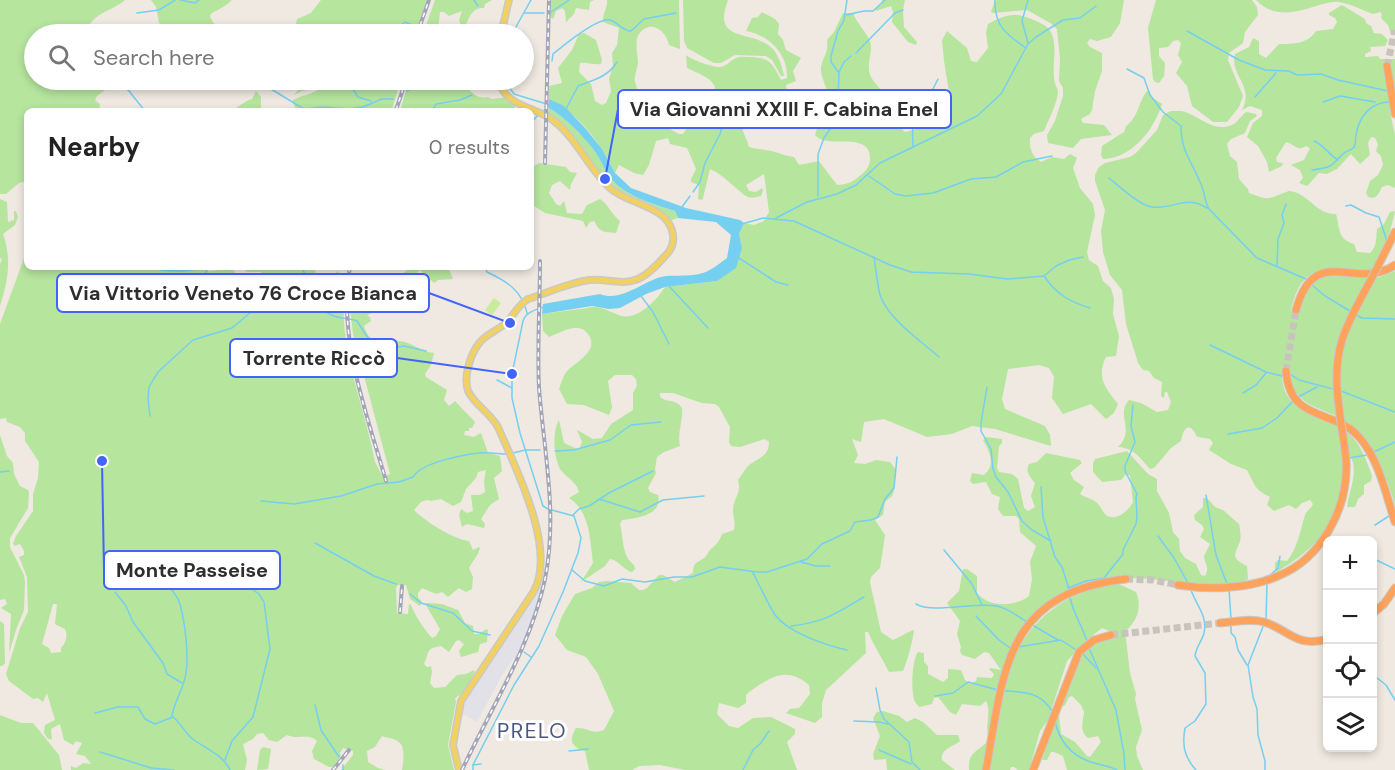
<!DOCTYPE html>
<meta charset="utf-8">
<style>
body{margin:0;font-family:"DM Sans",sans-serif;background:#f6f6f6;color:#222}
.controls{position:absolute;right:18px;bottom:18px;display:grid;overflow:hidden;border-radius:9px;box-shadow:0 3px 9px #0003}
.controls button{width:54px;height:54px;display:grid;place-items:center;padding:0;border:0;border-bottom:2px solid #e0e0e0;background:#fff;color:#222;font:30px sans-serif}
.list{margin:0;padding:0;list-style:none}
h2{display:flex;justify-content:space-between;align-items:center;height:78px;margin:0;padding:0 24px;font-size:26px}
h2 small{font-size:20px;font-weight:400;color:#767676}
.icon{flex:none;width:33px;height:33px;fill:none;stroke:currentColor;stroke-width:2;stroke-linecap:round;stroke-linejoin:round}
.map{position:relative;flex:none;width:1395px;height:770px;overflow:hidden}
.search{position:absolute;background:#fff;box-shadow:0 3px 9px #0003;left:24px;top:24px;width:510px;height:66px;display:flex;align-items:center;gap:15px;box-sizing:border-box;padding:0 21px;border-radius:33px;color:#767676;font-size:22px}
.panel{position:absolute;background:#fff;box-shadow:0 3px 9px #0003;left:24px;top:108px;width:510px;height:162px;border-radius:9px}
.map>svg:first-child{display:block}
</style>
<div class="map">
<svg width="1395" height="770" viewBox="0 0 1395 770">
<rect width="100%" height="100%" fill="#efe9e1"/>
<polygon fill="#e3e1e8" points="540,586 542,587 532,620 516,659 513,659 502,675 477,722 461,713 462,705"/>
<g fill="#b6e59e" fill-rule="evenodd">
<path d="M0,0h125c-14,12 -35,13 -39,34h-52v46h97l-4,8 -5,2 -9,-6 -16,12 -2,4 5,4 -1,7h-72v70l-8,2 -13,11h-6z"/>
<path d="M151,0h81c-18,18 -34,7 -8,34h-50l-3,-4 -12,-7 -3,-16z"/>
<polygon points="321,0 427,0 415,34 294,34 297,19 311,13"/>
<path d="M435,0h57l-7,4 -1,4c-12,-1 -15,10 -19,19l-4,-1 -2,-6 3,-9 -13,5 -5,-4h-4l-2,19 5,3h-20z"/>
<polygon points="551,0 594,0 590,2 589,10 576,8 574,14 566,22 565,11 562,8 556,11 553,19 550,17"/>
<path d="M607,0h72l1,49 -11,-4c-3,-15 -19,-26 -30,-11 -5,7 -1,21 -1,29 -1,6 -4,13 -3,19 1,3 2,6 3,9l33,13 2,4 -6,7 1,13 11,6h4c6,-8 7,-17 14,-26l6,-1 4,-8 -7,-8 13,2 2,-6c-4,-10 -18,-14 -28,-19l-1,-13c4,4 28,13 34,12 7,-1 11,-7 16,-9 4,-2 10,-1 14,-1 21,1 22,6 31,23l6,-2c1,-24 -18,-43 -41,-47l6,-13 6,-1 4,-5 13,7 4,5 -1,10 5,6 3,10 15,8 -8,13 3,10 -10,4 1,6 -5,5 1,4 -10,6 -7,-4 -9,6c-1,9 -8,14 -15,18 1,8 5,13 7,21 9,3 17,2 26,5 7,2 11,4 19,5l5,8 20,-4 18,24c11,0 17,-4 25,-11 5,-4 8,-9 8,-16 0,-24 -34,-13 -47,-18 -3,-1 -6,-3 -8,-5 3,-12 12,-21 13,-35 1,-11 -8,-22 -7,-33 2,-11 8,-14 6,-27l7,-8 9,-19h10c4,11 13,18 17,28 3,9 -2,18 -1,28 0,11 11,18 17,27 9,12 6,24 19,36l11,-3 17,-12 11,1 8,-7 -8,-50 -2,-21 5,-9 20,17 4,13 6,1 11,-14 -2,-15 2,-9c20,-11 28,-12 48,-3 6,3 12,5 15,11 7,15 1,31 3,46 0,5 3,9 4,13 0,11 -10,30 -14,40l-10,3 -4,4c-1,10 2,19 11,24l11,-5 12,2 6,-5 7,4 -4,10 7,20 13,16 2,11 -8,37 2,8 9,6 5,15 8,7 3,11 -1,15 6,22 -3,20 -10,1c-10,20 -1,31 12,47l-4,9 -8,6 -15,-15 -28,10 -11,-16 2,-21 -5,-9 -10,-3 -31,4 -6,30 3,10 40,17 5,9 1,11 -56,-17 -23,-3 -20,8 -25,3 -43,-18 -20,3 -3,20 -9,-3 6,16 -4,8 11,1 11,-4 14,2 6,8 -2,20 -2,6 -7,6 -2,13 -8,5 10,15 -5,33 -9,9 -1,5 11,50 12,8 20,-10 1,1c-2,12 -6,28 -11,40l-14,1c-7,-14 -15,-26 -21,-40h-3l1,21 -40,37 -4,13v14l-7,6 -29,-10 4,-4 9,-1 11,-14 -1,-9c-24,-20 -39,-7 -60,7l-3,3v8l-8,5 -19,-5 -2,11 12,12 9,2 15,-10 18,-1 24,12v5l-8,8 10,28h-112l-25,-5 -21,1 -7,4h-43l-4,-19c-15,-5 -16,-11 -9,-23 12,-1 15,7 28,2l10,-19 -16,-37 -12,-17 -19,-7 -12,-15 7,-19 13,-22 17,-6 7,-6 8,-1 24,2 8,7h4l4,-2 12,-13h4l12,7 18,-9c1,-12 3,-9 11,-15 3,-2 4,-6 6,-8 7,-6 9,-8 12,-16l12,-4c2,-8 -1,-12 -1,-20 0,-12 9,-16 5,-30 3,-4 6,-9 9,-13 9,-9 22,-9 22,-25l-4,-3 -25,8 -9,-1 -2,-4 1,-15 -11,-20 -4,-3 -13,-1 -29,-10h-13v4c7,6 17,2 22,11 1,13 -5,26 -2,38l-16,6 -7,5 -2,12 1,4 -8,15 2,4 8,3c5,20 -20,23 -36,25l-2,4c4,14 1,31 14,41l1,4 -3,3c-9,-2 -13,-12 -22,-13l-5,7 -24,16 12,-19c-3,-23 -3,-52 -24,-65l10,-6c-3,-12 -15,-15 -20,-25 -5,-12 -7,-35 0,-47l5,23 15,7 3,-8 -5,-12 16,9 9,-1 9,-14 22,-14v-17l4,-7 -1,-7 -4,-4h-17l-7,6 4,26 -3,8 -25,-10 -17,-1 -8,-15c2,-6 4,-13 8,-18 7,-7 20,-14 24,-24 1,-4 0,-10 -3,-13 -10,-13 -28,-1 -39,3l-6,-6 -1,-17c13,-2 25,-3 38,-5 5,0 9,-2 14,-2 9,0 14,4 22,7 19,10 40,-13 49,-27l52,-6 25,-33 -3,-14 5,-11 10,2 10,-4 5,-9 -5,-38 -18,11 3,6 7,1 6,-4 1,2 -2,6c-5,1 -10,3 -15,0 -13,-9 -22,-21 -36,-27l-7,29 -1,2 -4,-1 1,-14 -8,-3v-3l5,-10 -9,-21 -17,-4 -2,-6 -12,3 -7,24 -6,10 -9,-2 -15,-8 -4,8c-5,-8 -8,-17 -14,-25 -13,-20 -31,-39 -52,-49v-13l13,-3 -4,-15 14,-18 7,-16 5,-1 12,7 6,20 -1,4c-8,1 -14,-2 -21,-1l-1,9 12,12 4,17 7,4 4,-2 5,-12 -2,-12 4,-13 -1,-13 5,-8 2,-17 -16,-6c-1,-8 5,-14 4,-22z"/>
<path d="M683,0h45c-17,45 25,28 45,49 6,7 9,18 11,27h-3l-9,-16 -6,-4 -31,-1 -14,8h-7l-27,-15 -3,-8z"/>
<polygon points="882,0 905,0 903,10 904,27 917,42 916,45 908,42 892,22 893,12 891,6 876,11 875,9 882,4"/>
<polygon points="997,0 1124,0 1120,23 1111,37 1097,41 1090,39 1087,43 1090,47 1102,53 1102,71 1095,91 1092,110 1090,114 1081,119 1083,123 1104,125 1112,135 1081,139 1073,148 1048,143 1047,135 1055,121 1063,96 1063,88 1059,81 1060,58 1057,29 1052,24 1027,10 993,13 991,12 994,3"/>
<polygon points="1156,0 1252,0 1257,7 1258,15 1245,32 1243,43 1229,53 1228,60 1243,96 1239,107 1227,122 1213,122 1192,106 1187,86 1176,73 1182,62 1178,55 1181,43 1178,40 1173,41 1168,47 1159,48 1159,56 1165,63 1164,76 1159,83 1155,82 1153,79 1148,28"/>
<path d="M1256,0h139v35l-4,-1 -3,-9 -7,-7 1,-4 -2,-2 -7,2c-11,-4 -22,-10 -34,-12 -8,-1 -15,2 -23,4 -21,7 -43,12 -60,-6z"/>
<path d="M1342,5l23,14 1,4 5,3 3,7 8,1 6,6 -3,6 -15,1 1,4 -6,3v3l13,-1 2,3h15v51l-5,2 5,23v53l-7,-3 -6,2c-3,7 -6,13 -14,10l-2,-4 4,-12 8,-6 5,-10 -2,-9 -5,-5 2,-7 -3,-6 -4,-1 -3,6 2,12 -10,9 -9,-10 -14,15 -10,5 -8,-1 -12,13 -8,-3 4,-5 -3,-8 -9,-5 13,-5 6,-12 -4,-2c-8,6 -12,-2 -20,-4l-10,16 1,4 6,1 -1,3 -13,6 -2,-10 -9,-16 -11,-9 6,-14 9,-7v-6l-12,-4 -8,4c13,-25 -13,-34 -7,-56l14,-7 4,-9 6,3v13l7,4 13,-14c14,0 29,0 37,-13l17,-2 4,-7 -2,-4 -6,-3v-2z"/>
<polygon points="304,80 315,80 312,89 302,91 294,95 300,88"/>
<path d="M322,80h79l-9,29 7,2h-102l-5,-10c11,-8 29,-5 30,-21z"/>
<path d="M409,80h53c7,10 13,20 26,17l4,2 15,-2 6,6 4,8h-117z"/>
<path d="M256,91l5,6v14h-32c9,-2 14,-10 23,-12z"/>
<path d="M1147,91h2l4,7 9,6c-8,25 -29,54 -59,55l-2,-4 1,-9 22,-14 2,-6c13,-9 12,-24 21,-35z"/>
<path d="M549,108c17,10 32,26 44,41 9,11 12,25 23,35 17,15 38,20 59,27l3,7 -6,2 -10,-8 -48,-24 -52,-62 -14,-11z"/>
<path d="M1182,111c17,4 30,22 50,14 5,-2 9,-9 14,-13l10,2 1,2 -7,5 -5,12 -14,6 -4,5 3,12 7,6 2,17 9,10 1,4c23,9 19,5 40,-2 20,2 27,24 47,23 4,14 1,25 18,30l3,8 13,1c7,-6 6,-15 7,-24l7,-5 6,-12 4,-1 1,1 -7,27 -16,33c-41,-3 -71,-13 -81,39l9,1 6,-23 15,-13 21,-2 32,5 21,-8v235c-6,-25 -23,-65 -44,-81 -26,-20 -57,-14 -63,-55h-6c-2,46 38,40 65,62 13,10 20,29 25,44l-1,5 -7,4v9l-6,5 -3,8h-8c2,-17 13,-37 2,-53 -4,2 -5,1 -6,6 -1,3 0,6 0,9 -1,13 -2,26 -6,38 -10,30 -32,48 -59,64l-3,1v-9l3,-3 9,1c11,-14 13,-30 18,-46 2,-5 6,-6 8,-11l-3,-4 -8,3 -6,6 -7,-4 -15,6 -7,-6 3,-8c-16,-8 -15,-12 -23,-27l-16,-6 -22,-14 4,-7 -3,-4 -12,-2c-3,-2 -3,-5 -5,-7 -8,-9 -11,7 -12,11l-10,7 -17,20 -4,1c-10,-11 -16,-21 -32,-22 18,-17 -3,-32 11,-47l12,3 16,9 11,-2 3,-8 -4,-10h-2l-1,6 -3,-2 1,-14 -8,-4 -5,-7 -6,-1 -5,-7 -12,-39 -4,-34 -12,-15 -7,-23 -2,-21 4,-21 -10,-29v-6l4,-8 6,-4 25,-6 6,-4 21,-23 6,-15 8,-4z"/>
<path d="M539,163l27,4 4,5 7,1 -6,11 -1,6 -10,-9 -8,4 -3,8 7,11 4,2 4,-5 3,12 15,1 5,-9 13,-6c9,6 11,15 20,22l-4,12 -11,-1 -6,-3 -5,-8 -4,1 -4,6 -3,-7 -38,-8 -14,-9v-36z"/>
<path d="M0,199l7,3 1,20 6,-2v-9h2l2,6 -3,8 -12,9c9,25 5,47 -3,72v-42l2,-5 -2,-1z"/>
<path d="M27,250v17h176l4,4c10,1 16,-4 26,-4l2,6v8l15,8 9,-1 11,-7 -4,12 -9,10 3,3 12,-5h17l10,-9v-8l-11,-7 -21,-2 -7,-3h-13l-6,-5h74l1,12 10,9 4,-2 7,-15 7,5 2,4c-11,62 18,122 29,182l8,15 7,-3 -37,-140 -3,-26 3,-18 11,2v8c12,1 30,-5 36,-14l-4,-7 10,-8v-4h42l5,12 -15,1 -4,3 -14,-13 -10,8 2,3 -6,5 2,3 -5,3 3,7 -8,2 -12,9 -3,-2 -16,7 3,2 1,4 -7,5c1,4 3,9 7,12 9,5 19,2 28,3 14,1 21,11 35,12l-3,12 -6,9 1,3 21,13 -3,10 5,6 6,-5 20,21 -3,6h-3v3h-4l-1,4 10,2 7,-4 7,20 12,3 2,15 -8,7 5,21 -9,6 -9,14 4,5 -1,4 -17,-4 -5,3 -3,-12 2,-6 6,4 6,-2 -2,-16h9l5,-3 -1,-11 2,-11 -8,2 -2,6 -10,11 -5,13 -8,4 -12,-7 -10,2 -4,-1 -6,2 -7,8c10,11 41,30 55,31l4,9 6,-3 1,1c-3,10 -7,12 -11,20l4,9 -1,12 -6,3 -7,-4 -11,9 -6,-5 -6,2 -14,-6 -4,5v4l4,5 -2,4 -10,-7 -4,-14h-8l-2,3 1,25 11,1 1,-10 2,1c4,11 13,24 21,33l4,-2 4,-7 -13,-22 -1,-4h3l13,1 16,6 7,13 8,3 1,8h5l7,-5 2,1 -1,12 -7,2 -2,8 -17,5 -2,-6 5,-7 -5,-4 -3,1 -7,11 -8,-6c-16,3 -11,5 -17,18l3,3 4,-1 1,6 -2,11 4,5 11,-1 12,-12 9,-1 8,-4 1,2 -12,21 -8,5 1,4 -8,43 6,25h-52c1,-8 5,-25 -6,-30 -4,-2 -10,-2 -14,-4l-7,11 -8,4 1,11 10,6 7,2h-44l12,-15v-4l-10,-3 -3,5 1,3 -8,11h-4l-15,-8 -2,-8 5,-10c-8,-8 -20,-1 -30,-6l-10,7 -8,-2 -6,-7 -6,1 -4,5 -10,5 4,16 -2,10h-174v-4l5,2 7,-5 8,1 -6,-8 -9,-2 6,-11 -6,-2 -3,4 -9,-5 -4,-16 -9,5 1,10h-4l-4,-6 1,-8 10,-5 -8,-27 -4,9 -5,-4 -5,1 -24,-18 -3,-7 14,-46 8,-16 -1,-35 -8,-20 5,-2v-4l-4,-7 -5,2 -2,-2 3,-8 17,-25v-17l5,-16 1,-16 -14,-21v-8l-5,-6 -13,-5 -1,-4 -6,1v-95zM53,604h4l-2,20 10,5c3,6 1,14 -4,19v4l-10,1 -2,-5 -7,-4z"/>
<polygon points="0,435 7,456 13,463 14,474 20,486 28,490 29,492 28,508 10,538 10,547 24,575 25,582 24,610 17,627 9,653 11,614 1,608 7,604 5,599 0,600"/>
<path d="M986,437l16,2v4l-3,3 -2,22 2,4 13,2 6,5 6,29 4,3 7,-4 -4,-11 4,-13c-5,-6 -10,-11 -6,-19l8,-2 9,-9 34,7 2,3 -12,10 4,7 10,7 -4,7c5,4 12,4 17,9 4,3 5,9 9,12 9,7 23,-4 27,-13l-3,-26 -4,-2 -5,6 -19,2 -9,-10v-9l2,-4 32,-8 21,23 9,5v12l12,22 4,19 6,7 1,12 5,7 11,6 5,11 4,1c5,-9 0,-11 -1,-20l6,-12 -10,-7 4,-8 -2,-4 -7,-5 -1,-5 9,-8v-9h4l8,9 8,3 16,14c1,5 3,14 0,20 -6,13 -6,15 8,22l1,13c-19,11 -59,5 -81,2 -48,-7 -92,-4 -128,31 -14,13 -25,27 -31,45 -9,25 -13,54 -19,80 -5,-11 3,-24 -3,-36l-6,5 -18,-2 -6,11 -6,-3 -12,-15 -4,1 -2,6 -13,3c-1,-2 -5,-5 -5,-8 -3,-9 -2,-39 4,-47l6,1v9l4,4v8l15,8 5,-4v-9l13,1 4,10 5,4 6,-3 1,-4 15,1 2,-4 -5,-5 2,-1 10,2 -12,-17 -5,-1 -9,7 -13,-4 -2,-4 1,-4 -4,-13 3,-13 -13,-18 12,-12 4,-22h4l10,7v17c12,15 38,14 52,3l3,-17 -2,-17 6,-16 -16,-14 -1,-13 -3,-3h-13l-5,-7 2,-12 -8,-3 -6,-12 -13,2 -3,-3 2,-8 12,2c12,-10 6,-23 -1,-35z"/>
<path d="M1119,584l17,8c6,14 2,29 -11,39l5,42 6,21 -1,5 7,31 -6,17 1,9 6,14h-76l-4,-14 -9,-4h-3l-4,8h-5l15,-44h2l2,18 14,8 12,14 3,1 11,-15 -3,-6 -10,2c-9,-7 -5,-16 -4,-26l-3,-7 -9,-9 -3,1 -4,8 -6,4 21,-53 15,-13 18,-5 -1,-6 -10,-4 -15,12 -20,21 -19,59 -8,11 -11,39h-11l-4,-3h-3l-1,3h-41c-1,-17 6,-17 17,-27l7,5c6,-27 10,-56 18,-82 16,-47 59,-77 108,-82z"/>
<polygon points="0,621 4,624 5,663 2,666 0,666"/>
<path d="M883,711l16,5 8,6 8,-4 8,4 14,13h21l2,6c-7,6 -20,8 -18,19l13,10h-68l-1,-11 -12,1 -1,-6 7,-18 -7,-18 4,-6z"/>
<polygon points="0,715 21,723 33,723 59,755 62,770 0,770"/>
<polygon points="263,747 271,749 268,769 257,770 260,750"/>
</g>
<polygon fill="#c9ec9a" points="494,298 501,303 492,315 485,310"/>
<path fill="#75cff0" d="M549,99l15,7 22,23 16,20 13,24 16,15 55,20 54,12 4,3 -5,11 3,14 -6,20 -19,13 -52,6 -19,7 -26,14 -11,1 -17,-3 -50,8 1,-10 57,-10c23,9 44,-15 66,-18 12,-1 25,1 37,-3 9,-3 17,-10 24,-15l4,-23 -15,-13 -38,-4 -3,-7c-21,-7 -42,-12 -59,-27 -11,-10 -14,-24 -23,-35 -12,-15 -27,-31 -44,-41z"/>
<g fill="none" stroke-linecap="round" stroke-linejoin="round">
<g stroke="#75cff0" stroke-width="1.5">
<polyline points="180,0 195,3 199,0"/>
<polyline points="474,0 478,6"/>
<path d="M995,0c-1,26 12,35 31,48"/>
<polyline points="551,12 569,0"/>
<polyline points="137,13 159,10 175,0"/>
<polyline points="524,13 544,13"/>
<polyline points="846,15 864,11 873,11 885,0"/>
<polyline points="311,26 344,34"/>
<polyline points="1187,31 1239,60 1265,70 1289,71 1297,75 1321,74 1338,80 1388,91"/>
<polyline points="389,34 405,22 416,27"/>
<polyline points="512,34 531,0"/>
<polyline points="1028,43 1022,21 1028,0"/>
<polyline points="856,53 895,13 903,10"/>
<path d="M552,61l1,-7c10,-8 44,-37 57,-34 8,2 12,11 21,11l13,-12 32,-6"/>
<path d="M1127,69l17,9 6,17 13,17 18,14c0,25 10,34 19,56 5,9 4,19 9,27l48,49 49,21"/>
<polyline points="839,72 844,62 851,56"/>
<polyline points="115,80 129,91 145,111"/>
<polyline points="125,80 129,90"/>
<polyline points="347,80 358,97 371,101"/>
<polyline points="504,80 514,94 550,105"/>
<polyline points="261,83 304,109 323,107 349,109 363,107 382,99 393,99"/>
<polyline points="407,91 424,80"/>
<polyline points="1255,97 1276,73"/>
<polyline points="1323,102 1340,96 1375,102"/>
<path d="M566,109l12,-23c15,-6 30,-9 39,-24"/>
<polyline points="432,111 436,104 460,100 472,95"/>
<polyline points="542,112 550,105"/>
<polyline points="531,123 538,115"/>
<path d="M1314,141c9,3 15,14 24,19"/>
<path d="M913,146c-1,-12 0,-28 3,-39l17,-18 5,-10"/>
<path d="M1312,170c22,-3 17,-3 32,-17 4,-3 10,-3 11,-8 1,-3 0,-7 1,-10 3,-19 15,-33 34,-33"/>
<polyline points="869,176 895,194 906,196 933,193 971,179 996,177 1023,162 1052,156"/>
<path d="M1109,178c10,8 31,28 43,29 22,3 33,-13 55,1"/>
<polyline points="693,192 700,182 705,163 720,134 725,116 736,100"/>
<polyline points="818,196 818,154 824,138 830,129 838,100 839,73 831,62 831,56 838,31 844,20 847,0"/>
<polyline points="1346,206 1351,205 1366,213 1379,217 1387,241"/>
<polyline points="682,207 690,196"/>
<polyline points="776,218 807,202 837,194 856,185 880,163 977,116 1001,94 1028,44 1036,37 1063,20 1080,18 1096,6"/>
<polyline points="742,224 763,218 794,221 890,265 911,272 969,274 1007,279 1033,277 1044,276 1056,266 1069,260 1083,257"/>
<path d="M874,257c2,12 3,26 6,38 8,24 41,46 59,62"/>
<polyline points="739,258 776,282 788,285"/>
<polyline points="1277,265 1278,239 1284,223 1282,215 1286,204"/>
<path d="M149,267c20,6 38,5 58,0"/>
<path d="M302,267c2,7 5,11 9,17 9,14 4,25 23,32 8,3 16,2 23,5l11,17 17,11 19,-3 22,5"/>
<path d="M485,267l2,5c19,9 35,18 40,41"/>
<path d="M1044,276c12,18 26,26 46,32"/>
<polyline points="668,285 708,328"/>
<polyline points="1312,285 1325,296 1350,311"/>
<polyline points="641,296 653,312 669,344"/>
<polyline points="131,307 147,302 165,300 198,285 209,267"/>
<polyline points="1356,315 1362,318 1395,319"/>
<polyline points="1210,345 1266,372 1282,376"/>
<polyline points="1290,374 1299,380 1333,389"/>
<polyline points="497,380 512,388"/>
<polyline points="987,387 981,423 981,431 991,449 993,469 996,477 1008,492 1022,521 1032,530 1051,541"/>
<polyline points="1341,391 1395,412"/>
<polyline points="1243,393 1256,385 1266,373"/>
<polyline points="1298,397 1317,387"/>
<polyline points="150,416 148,399 149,387 153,380 159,371 193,340 232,328 251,312 318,303"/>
<polyline points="1228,434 1262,428 1277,418 1292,402"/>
<polyline points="555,451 574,450 610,440 631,425 661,422"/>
<polyline points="1374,452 1395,442"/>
<polyline points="513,453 525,450 540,450"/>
<polyline points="1349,458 1367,455"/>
<polyline points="0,472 9,471"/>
<polyline points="1041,487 1043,517 1055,557 1062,567 1069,589"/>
<polyline points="1206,495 1216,555 1227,584"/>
<polyline points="599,499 640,512 663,500 704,496"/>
<path d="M261,501l33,3 47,-8 36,-12 22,-2 14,-5c9,-15 50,-22 66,-24 10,-1 20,1 29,1"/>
<polyline points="573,515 579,509 589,506 609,493 653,471"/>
<polyline points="1375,525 1389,516"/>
<polyline points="1158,536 1174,558 1188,583"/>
<polyline points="315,543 374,576 396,584"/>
<polyline points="944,550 972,584 982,605"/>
<path d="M151,553c4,7 9,23 14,29 6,7 12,12 15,22 5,19 9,50 6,69 -2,16 -12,28 -14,43 9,7 13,18 22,24 13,9 30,16 36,30"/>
<polyline points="1372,558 1395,569"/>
<polyline points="801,562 816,566 830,566"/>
<polyline points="572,570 585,581 604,586 622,579 645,582 674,577 692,577 720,567 757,572 767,572 807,559 822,544 850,531 855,522 871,520 878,517 885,499 894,488 897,457"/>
<path d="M753,573c7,13 14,29 22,42 14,18 50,30 72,35"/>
<polyline points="1268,577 1278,568 1280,556"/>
<polyline points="1068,588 1086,581 1104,578 1123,554 1123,550 1136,524 1137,517 1136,497 1137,494 1125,471 1125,466 1135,442 1131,426 1133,405"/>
<polyline points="1229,589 1231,619"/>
<path d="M1191,590c5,15 17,26 13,43 -2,8 -8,14 -9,23l10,17 1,31 -11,17 -10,7c-3,17 -1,29 11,42"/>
<polyline points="115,592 126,606 133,622 163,663 167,674 182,683"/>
<polyline points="410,594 421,603 453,613 472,631 490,635"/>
<path d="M1070,597c3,17 12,28 17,44"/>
<path d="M916,604c17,10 58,-2 81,2 11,2 20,10 30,16"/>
<polyline points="976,616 999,640 1010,648"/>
<polyline points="1266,620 1267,584"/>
<polyline points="1264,624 1248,665 1253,697 1257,709 1258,735 1265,761 1265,770"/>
<path d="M791,626c34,-4 44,-12 73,-29"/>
<polyline points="1034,626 1058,640"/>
<polyline points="1231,626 1231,633 1235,637 1238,650 1247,665"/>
<polyline points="1018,647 1061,640 1076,650"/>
<polyline points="1089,648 1116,710 1124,754 1125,770"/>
<polyline points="524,652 531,657"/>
<polyline points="1083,654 1096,668"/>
<polyline points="1372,674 1386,685 1395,700"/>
<polyline points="876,688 880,710 884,719 909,742 912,762 920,770"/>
<path d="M1004,691c22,1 36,1 48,20"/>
<polyline points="935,696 953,693 968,682 998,690"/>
<polyline points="315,705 321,730 339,757"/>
<polyline points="95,713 118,707 138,707 145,719 155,724 173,717"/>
<polyline points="854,721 879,722 888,724"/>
<path d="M1055,721c4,19 15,33 33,40 10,4 19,4 29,9"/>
<polyline points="879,750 911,764"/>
<polyline points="569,751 588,749"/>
<polyline points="100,752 151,768 174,770"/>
<polyline points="225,760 232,741 253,717 270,649 264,602 259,594 253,590"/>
<polyline points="473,765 481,764"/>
<polyline points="343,770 343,765"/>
<path d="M473,770v-5l41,-80 25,-39 24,-54 15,-39 3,-15 -7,-22 -26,-7 -5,-3 -23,-73 -8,-35v-24l11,-53c3,-9 12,-11 21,-14"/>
<polyline points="743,770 753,750 760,744 769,731"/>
</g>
<g stroke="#c8c4bd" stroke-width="7" stroke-dasharray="7 3.5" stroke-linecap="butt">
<polyline points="1387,66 1395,30"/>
<polyline points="1286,371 1296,310"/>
<polyline points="1126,579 1153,580 1178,585"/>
<polyline points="1111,635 1220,623"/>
</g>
<defs>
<g id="major">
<polyline points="501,34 509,0"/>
<path d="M459,770l-6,-25 8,-44 73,-110c23,-43 -19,-124 -36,-164 -8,-14 -24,-23 -30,-36 -5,-15 3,-41 15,-52 7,-6 16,-10 23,-16 8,-8 12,-18 22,-24 19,-6 40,-16 61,-19 17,-2 32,6 49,-1 11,-5 20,-15 28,-24 6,-6 8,-12 7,-20 -4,-30 -45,-30 -63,-47 -21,-19 -33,-49 -56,-67 -19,-15 -45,-12 -57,-41"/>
</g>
<g id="highway">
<polyline points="1387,66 1395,114"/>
<polyline points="1378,266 1395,232"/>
<path d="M1296,310c19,-69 60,-18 99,-45"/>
<path d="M1286,371c4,52 47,37 73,66 20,22 27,58 36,85"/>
<path d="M1178,585c32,5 70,4 100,-9 45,-18 71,-70 68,-117"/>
<polyline points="1372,614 1384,604 1395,588"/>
<path d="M1220,623c14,-1 30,-5 44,-1 26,8 31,26 64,17"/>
<path d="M986,770c18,-99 18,-177 140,-191"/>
<polyline points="1033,770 1079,652 1094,640 1111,635"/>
</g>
</defs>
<use href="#major" stroke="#c9c9c9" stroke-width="8"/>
<use href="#highway" stroke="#c9c9c9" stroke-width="9"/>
<use href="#major" stroke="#f2d163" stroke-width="5"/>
<use href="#highway" stroke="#ffa35c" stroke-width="7"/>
<defs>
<g id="rail">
<polyline points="417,34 429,0"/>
<polyline points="396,110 406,80"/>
<polyline points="545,163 549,0"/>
<path d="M350,267c-13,69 17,148 36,214"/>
<polyline points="400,612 402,586"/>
<polyline points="333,770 349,750"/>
<path d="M462,770c29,-62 69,-124 83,-191 13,-64 -1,-127 -6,-191 -2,-42 1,-85 1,-127"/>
</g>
</defs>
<use href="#rail" stroke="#a3a6b8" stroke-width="4"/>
<use href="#rail" stroke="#fff" stroke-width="1.5" stroke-dasharray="4.5" stroke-linecap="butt"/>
<defs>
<path id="highway-bridge" d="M1346,459c-4,-39 -16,-80 -4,-119 8,-25 24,-50 36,-74"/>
</defs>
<use href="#highway-bridge" stroke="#c9c9c9" stroke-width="9" stroke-linecap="butt"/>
<use href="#highway-bridge" stroke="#ffa35c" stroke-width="7"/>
</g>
<g text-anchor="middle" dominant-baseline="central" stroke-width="6" stroke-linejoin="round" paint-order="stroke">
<g font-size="21" letter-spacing="1.5" fill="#4d5680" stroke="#fff">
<text x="532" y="731">PRELO</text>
</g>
</g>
<path fill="none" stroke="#4264fb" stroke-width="2" d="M605 179L618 109M510 323L429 293M512 374L397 358M102 461L104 570"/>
<g fill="#4264fb" stroke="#fff" stroke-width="2">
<circle cx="605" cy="179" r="6"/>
<circle cx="510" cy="323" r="6"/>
<circle cx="512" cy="374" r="6"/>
<circle cx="102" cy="461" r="6"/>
</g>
<g fill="#fff" stroke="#4264fb" stroke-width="2">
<rect x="618" y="90" width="333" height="38" rx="6"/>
<rect x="57" y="274" width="372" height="38" rx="6"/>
<rect x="230" y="339" width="167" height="38" rx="6"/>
<rect x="104" y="551" width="176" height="38" rx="6"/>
</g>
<g font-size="20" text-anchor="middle" font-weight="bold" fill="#2e2e2e">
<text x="784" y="116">Via Giovanni XXIII F. Cabina Enel</text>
<text x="243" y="300">Via Vittorio Veneto 76 Croce Bianca</text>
<text x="314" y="365">Torrente Riccò</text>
<text x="192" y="577">Monte Passeise</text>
</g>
</svg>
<div class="controls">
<button>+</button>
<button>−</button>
<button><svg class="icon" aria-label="locate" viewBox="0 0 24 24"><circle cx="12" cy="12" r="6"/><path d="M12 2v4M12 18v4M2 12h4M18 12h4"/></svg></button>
<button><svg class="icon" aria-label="layers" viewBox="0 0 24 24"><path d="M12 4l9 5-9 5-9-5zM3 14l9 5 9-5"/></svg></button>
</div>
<div class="search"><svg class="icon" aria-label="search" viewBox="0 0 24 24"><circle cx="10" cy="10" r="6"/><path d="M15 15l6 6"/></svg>Search here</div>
<section class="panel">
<h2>Nearby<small>0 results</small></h2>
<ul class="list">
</ul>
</section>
</div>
